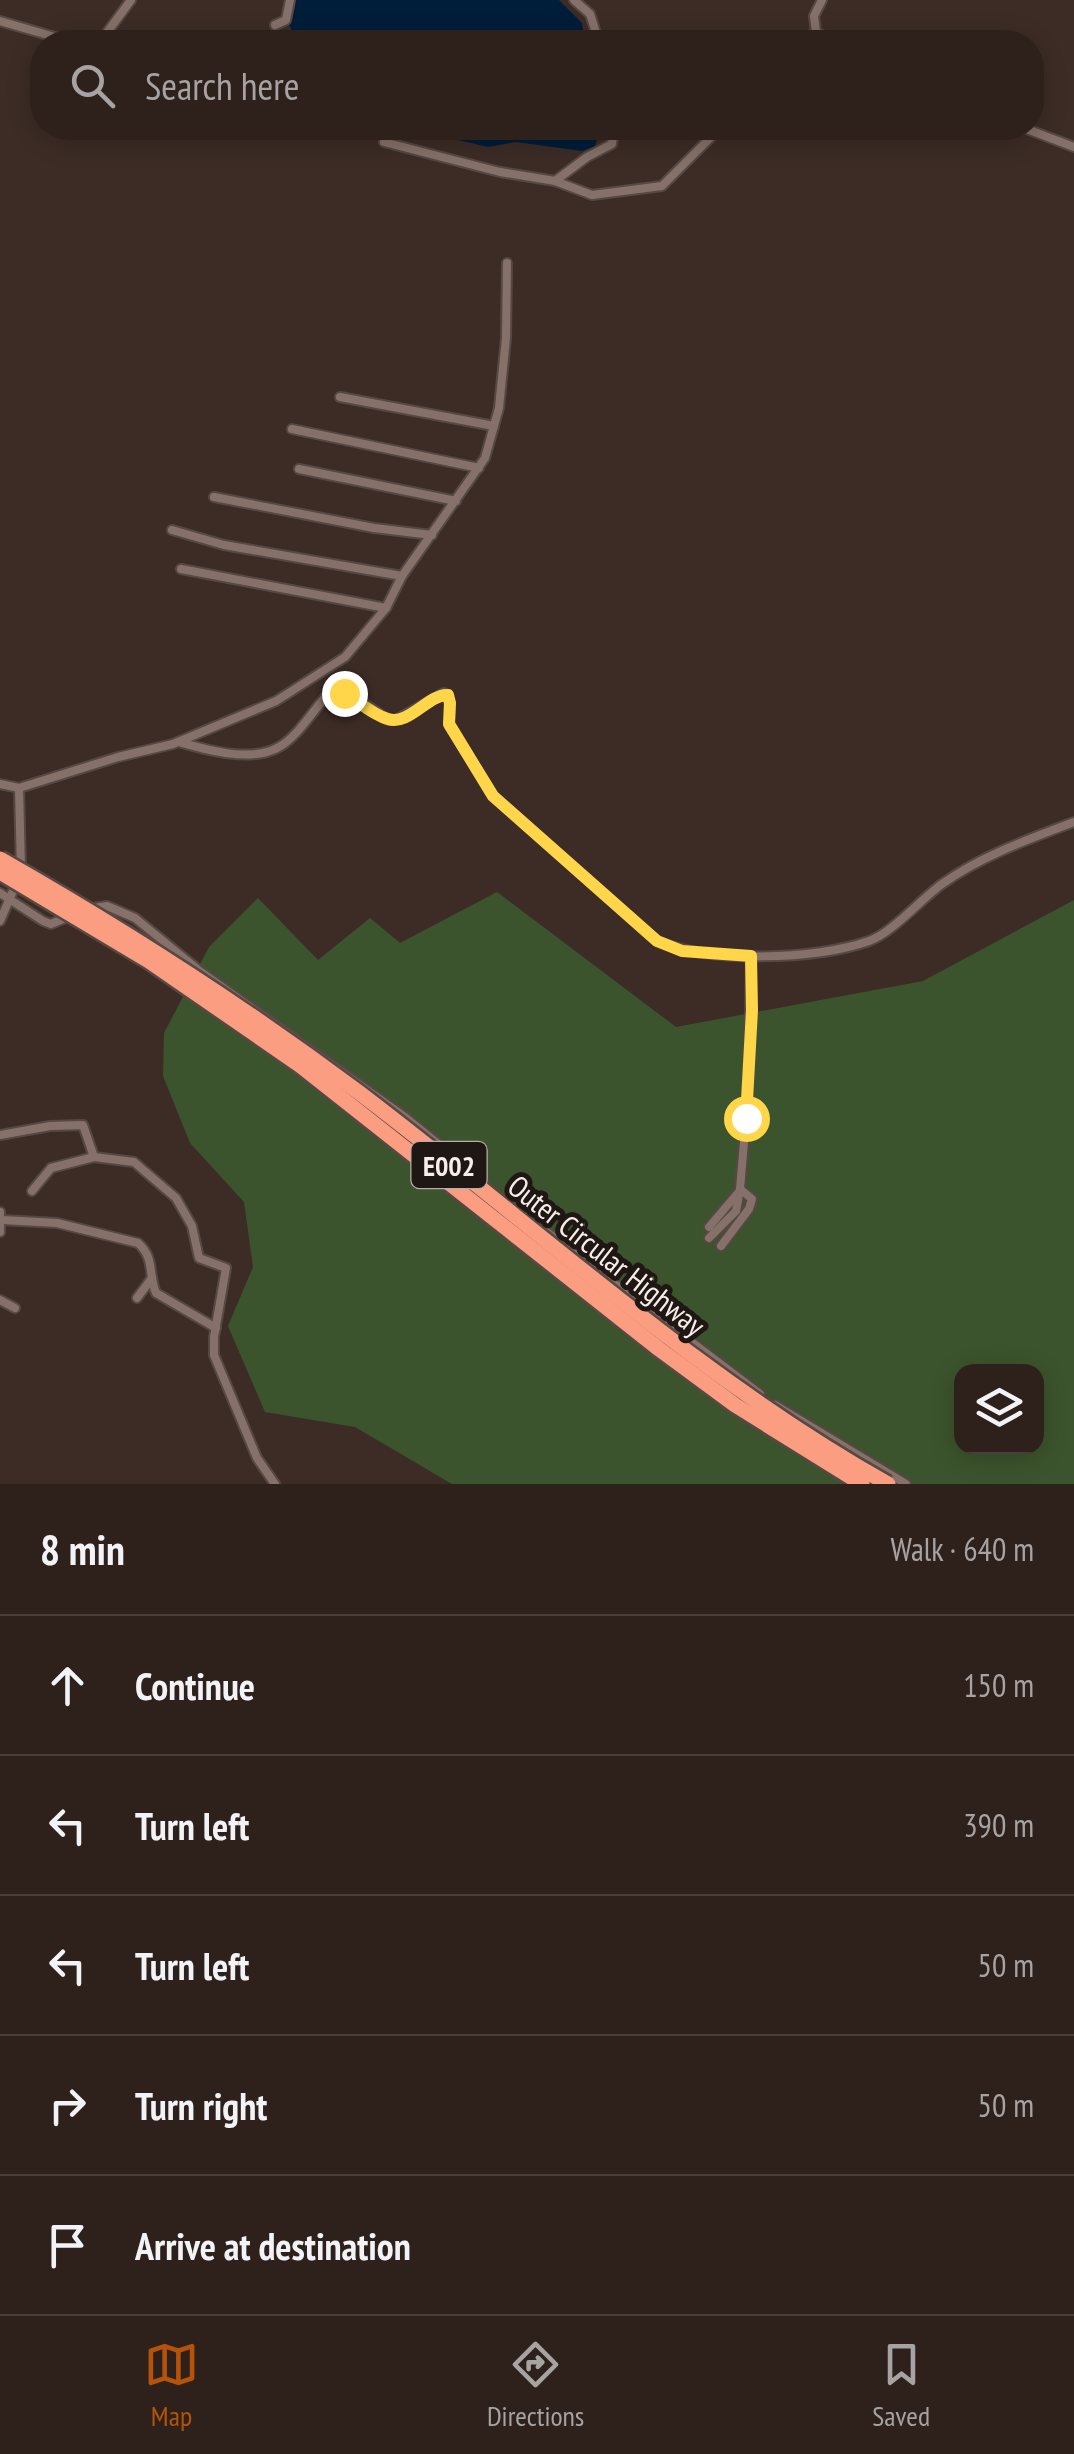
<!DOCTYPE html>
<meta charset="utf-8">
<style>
body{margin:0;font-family:"PT Sans Narrow",sans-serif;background:#3a2e29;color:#f1f3f6}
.controls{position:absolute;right:30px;bottom:30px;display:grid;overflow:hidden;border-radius:20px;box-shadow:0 5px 25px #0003}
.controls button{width:90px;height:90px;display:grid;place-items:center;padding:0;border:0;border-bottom:2px solid #493e3b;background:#2e211c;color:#f1f3f6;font:50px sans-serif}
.stop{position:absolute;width:30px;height:30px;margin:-22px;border:8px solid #ffd54a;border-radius:50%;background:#fff}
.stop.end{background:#ffd54a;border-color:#fff;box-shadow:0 2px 10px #0008}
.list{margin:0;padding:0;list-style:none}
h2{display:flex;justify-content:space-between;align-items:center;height:130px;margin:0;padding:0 40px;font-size:42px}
h2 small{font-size:32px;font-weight:400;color:#a7a3a3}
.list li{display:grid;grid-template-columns:65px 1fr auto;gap:30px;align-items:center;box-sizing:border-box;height:140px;padding:0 40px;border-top:2px solid #493e3b}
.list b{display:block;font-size:38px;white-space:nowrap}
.list em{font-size:32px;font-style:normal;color:#a7a3a3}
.icon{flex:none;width:55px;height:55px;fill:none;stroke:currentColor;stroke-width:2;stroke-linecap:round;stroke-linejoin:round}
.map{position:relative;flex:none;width:1074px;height:1484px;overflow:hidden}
.search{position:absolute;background:#2e211c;box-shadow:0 5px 25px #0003;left:30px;right:30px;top:30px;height:110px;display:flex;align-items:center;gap:25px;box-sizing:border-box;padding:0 35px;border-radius:40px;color:#a7a3a3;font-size:38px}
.sheet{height:830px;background:#2e211c}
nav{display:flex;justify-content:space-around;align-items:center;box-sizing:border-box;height:140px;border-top:2px solid #493e3b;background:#2e211c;font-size:28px;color:#a7a3a3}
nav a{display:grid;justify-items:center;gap:5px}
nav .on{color:#b45309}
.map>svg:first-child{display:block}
</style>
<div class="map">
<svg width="1074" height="1484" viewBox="0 0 1074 1484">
<rect width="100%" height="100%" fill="#3d2c26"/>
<path fill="#3c542d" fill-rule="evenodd" d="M497,892l179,135 247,-46 151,-81v584h-622l-97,-57 -90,-15 -37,-86 25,-59 -9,-65 -54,-59 -27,-67 1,-43 45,-86 49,-49 60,62 52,-42 30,25zM962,1372h74v74h-74z"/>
<g fill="#001d3a">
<polygon points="293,0 559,0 582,23 585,42 298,42 289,25"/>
<polygon points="426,128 601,128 595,146 582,151 516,142 488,147 437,135"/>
</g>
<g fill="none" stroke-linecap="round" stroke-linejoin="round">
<defs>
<g id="minor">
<polyline points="574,0 590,14 599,42"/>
<polyline points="822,0 814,16 816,32 836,42"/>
<polyline points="0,21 72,42"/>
<polyline points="275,25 286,20 290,0"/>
<polyline points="100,42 131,0"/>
<polyline points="798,42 816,32"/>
<polyline points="1024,128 1074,147"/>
<polyline points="384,142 500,172 555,181 592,195 662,186 720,128"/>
<polyline points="555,181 587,157 612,144 614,128"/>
<polyline points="340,397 494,426"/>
<polyline points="292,429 479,468"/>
<polyline points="299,469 456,501"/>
<polyline points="214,497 374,528 432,535"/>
<polyline points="172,530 224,545 402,576"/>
<polyline points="181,569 386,608"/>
<path d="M179,742c28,8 72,21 100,5 18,-10 34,-36 48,-52 20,-9 44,14 61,25h8l48,-27 6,10 -1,21 44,72 164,145c52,22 158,19 212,0 23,-8 52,-42 73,-57 39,-28 87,-45 132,-62"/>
<polyline points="0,784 19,788 118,757 173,744 276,701 345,657 386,608 402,576 485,458 499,408 506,338 507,263"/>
<polyline points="19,788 21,870"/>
<polyline points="0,893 43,921 51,924 70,916"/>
<polyline points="88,909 107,906 135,918 201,972 405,1117 483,1180"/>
<polyline points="0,921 16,884"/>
<polyline points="0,1135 50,1126 83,1125 94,1157 134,1162 176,1198 192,1226 199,1258 226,1268 214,1337 214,1355 257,1458 275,1484"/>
<polyline points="32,1191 51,1168 94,1157"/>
<polyline points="0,1212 0,1232"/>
<path d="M2,1220l55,3 81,20c17,15 10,31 18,50l60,35"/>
<polyline points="540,1227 760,1394"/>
<polyline points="709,1227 738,1193"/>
<polyline points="709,1238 736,1211 740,1189 749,1083 751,957"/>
<polyline points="721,1246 749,1209 752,1199 740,1189"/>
<polyline points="137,1298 152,1278"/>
<polyline points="0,1300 15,1308"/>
<polyline points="775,1405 906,1484"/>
</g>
</defs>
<use href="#minor" stroke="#564843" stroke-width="12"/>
<use href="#minor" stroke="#857169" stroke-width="8"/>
<defs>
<g id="motorway-bridge">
<path d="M0,859c123,70 243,147 357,232 176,133 337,284 531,393"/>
<polyline points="0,872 149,961 301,1066 659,1349 735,1405 862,1484"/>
</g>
</defs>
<use href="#motorway-bridge" stroke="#564843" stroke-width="20" stroke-linecap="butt"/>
<use href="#motorway-bridge" stroke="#fb9d80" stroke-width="15"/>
</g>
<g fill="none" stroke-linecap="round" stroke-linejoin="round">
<path stroke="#ffd54a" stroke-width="12" d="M344,693c14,8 29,22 44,26 21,7 40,-25 60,-24l2,8 -1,21 44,72 164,145 25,10 69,5 1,54 -6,108"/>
</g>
<g text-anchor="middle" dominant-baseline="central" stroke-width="10" stroke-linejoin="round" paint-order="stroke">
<rect fill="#1e1714" stroke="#b7ada9" stroke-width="2.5" x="411.5" y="1142" width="75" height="46" rx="8"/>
<g font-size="28" font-weight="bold" fill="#f9ede9">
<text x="449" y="1165">E002</text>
</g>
<g font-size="30" fill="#f9ede9" stroke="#1e1714">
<text transform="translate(607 1255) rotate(38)">Outer Circular Highway</text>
</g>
</g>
</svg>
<div class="controls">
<button><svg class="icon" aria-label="layers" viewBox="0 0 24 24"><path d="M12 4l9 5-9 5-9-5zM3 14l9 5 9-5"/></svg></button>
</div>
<div class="stop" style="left:746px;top:1118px"></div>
<div class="stop end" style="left:344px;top:693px"></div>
<div class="search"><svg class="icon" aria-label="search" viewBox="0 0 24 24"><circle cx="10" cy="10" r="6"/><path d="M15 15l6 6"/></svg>Search here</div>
</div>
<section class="sheet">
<h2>8 min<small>Walk · 640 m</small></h2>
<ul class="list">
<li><svg class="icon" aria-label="ahead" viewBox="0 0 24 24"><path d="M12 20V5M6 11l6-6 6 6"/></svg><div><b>Continue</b></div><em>150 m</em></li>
<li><svg class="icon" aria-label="left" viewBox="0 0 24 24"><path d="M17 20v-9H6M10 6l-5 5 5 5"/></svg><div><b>Turn left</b></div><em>390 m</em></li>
<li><svg class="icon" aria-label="left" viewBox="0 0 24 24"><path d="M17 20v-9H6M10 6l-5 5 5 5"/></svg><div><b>Turn left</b></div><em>50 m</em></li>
<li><svg class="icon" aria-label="right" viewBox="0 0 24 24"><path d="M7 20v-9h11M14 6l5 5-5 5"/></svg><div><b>Turn right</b></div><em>50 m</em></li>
<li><svg class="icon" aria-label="arrive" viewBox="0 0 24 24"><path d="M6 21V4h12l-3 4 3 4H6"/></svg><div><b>Arrive at destination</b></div></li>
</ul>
</section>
<nav>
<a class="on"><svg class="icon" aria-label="map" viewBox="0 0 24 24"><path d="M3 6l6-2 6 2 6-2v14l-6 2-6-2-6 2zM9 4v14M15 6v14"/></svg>Map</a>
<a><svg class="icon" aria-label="directions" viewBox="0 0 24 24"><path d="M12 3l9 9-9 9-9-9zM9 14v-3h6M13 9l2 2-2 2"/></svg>Directions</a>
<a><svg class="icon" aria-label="saved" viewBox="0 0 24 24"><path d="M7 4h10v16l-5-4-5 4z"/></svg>Saved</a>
</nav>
